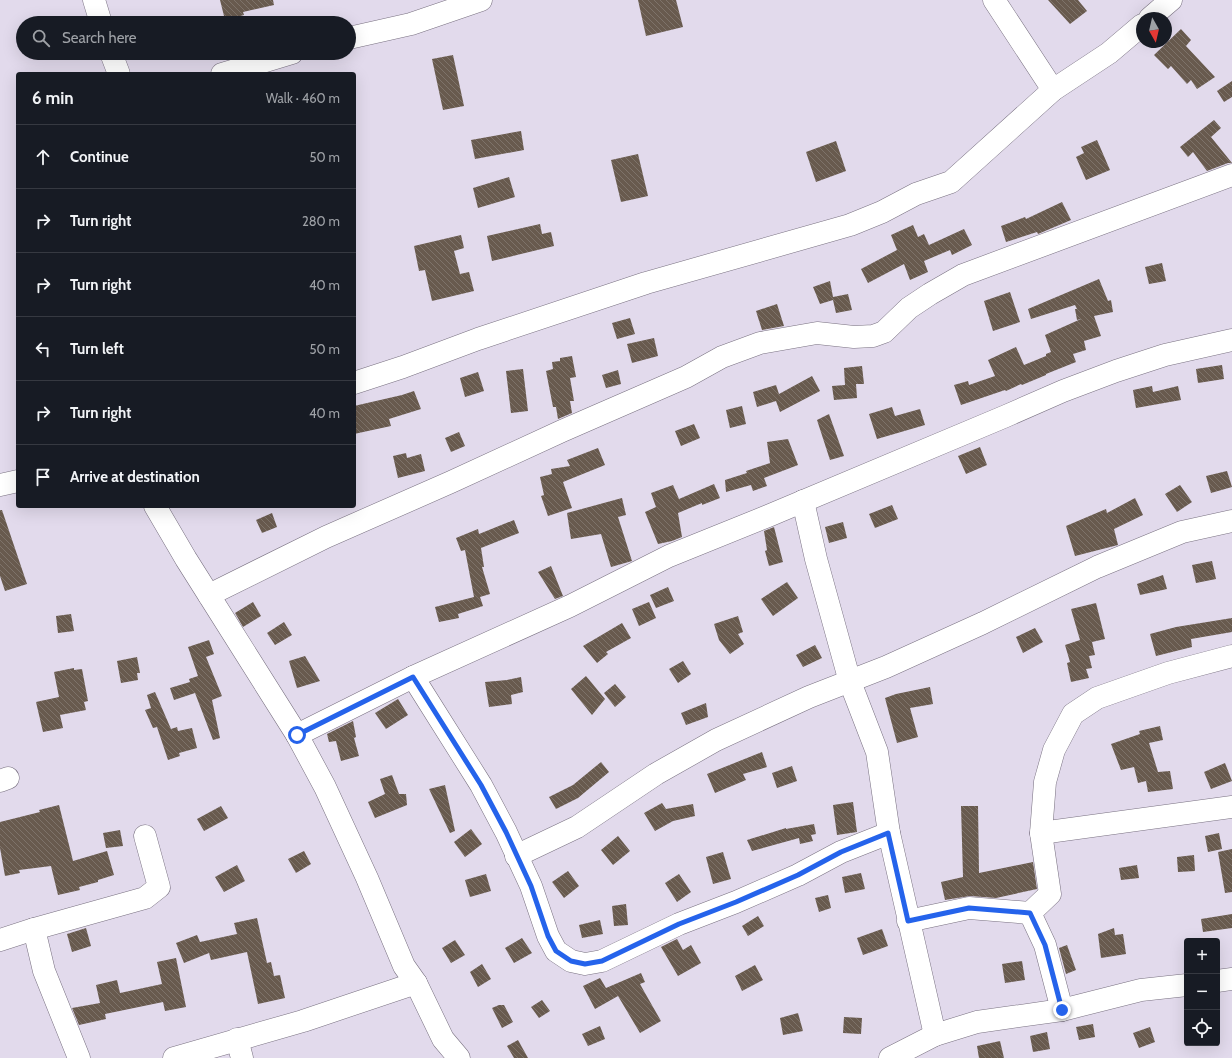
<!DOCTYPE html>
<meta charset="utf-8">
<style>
body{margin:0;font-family:Cabin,sans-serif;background:#242831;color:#f1f3f6}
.controls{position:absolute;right:12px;bottom:12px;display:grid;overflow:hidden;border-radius:4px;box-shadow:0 4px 16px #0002}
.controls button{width:36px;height:36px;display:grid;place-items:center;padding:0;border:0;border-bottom:1px solid #363941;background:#171b24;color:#f1f3f6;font:20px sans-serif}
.compass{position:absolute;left:1136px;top:12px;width:36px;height:36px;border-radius:50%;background:#171b24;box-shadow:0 4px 16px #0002;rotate:172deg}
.stop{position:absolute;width:12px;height:12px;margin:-9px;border:3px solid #2563eb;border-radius:50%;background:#fff}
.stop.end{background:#2563eb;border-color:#fff;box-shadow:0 1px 4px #0008}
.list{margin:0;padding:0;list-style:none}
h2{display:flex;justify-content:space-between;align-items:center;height:52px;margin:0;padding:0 16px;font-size:17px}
h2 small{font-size:13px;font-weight:400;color:#9ea1a6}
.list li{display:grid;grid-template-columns:26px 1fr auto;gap:12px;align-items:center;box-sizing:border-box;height:64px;padding:0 16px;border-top:1px solid #363941}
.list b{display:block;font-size:15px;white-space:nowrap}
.list em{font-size:13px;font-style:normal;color:#9ea1a6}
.icon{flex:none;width:22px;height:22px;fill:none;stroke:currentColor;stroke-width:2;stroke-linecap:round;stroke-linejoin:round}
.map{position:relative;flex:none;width:1232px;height:1058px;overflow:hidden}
.search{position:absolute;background:#171b24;box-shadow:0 4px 16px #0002;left:16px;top:16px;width:340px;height:44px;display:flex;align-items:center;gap:10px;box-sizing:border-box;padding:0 14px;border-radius:22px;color:#9ea1a6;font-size:15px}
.panel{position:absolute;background:#171b24;box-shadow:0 4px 16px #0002;left:16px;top:72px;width:340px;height:436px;border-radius:4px}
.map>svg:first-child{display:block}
</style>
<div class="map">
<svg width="1232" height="1058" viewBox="0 0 1232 1058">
<defs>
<pattern id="building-back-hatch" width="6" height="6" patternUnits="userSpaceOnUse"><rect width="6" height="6" fill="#685a4e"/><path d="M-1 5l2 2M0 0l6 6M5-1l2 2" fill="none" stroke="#7e736a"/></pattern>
</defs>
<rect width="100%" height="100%" fill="#e2daec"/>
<g fill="url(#building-back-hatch)">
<polygon points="220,0 273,0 274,5 243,12 244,15 225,20"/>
<polygon points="638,0 676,0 683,27 646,36"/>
<polygon points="1048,0 1078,0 1087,11 1070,24"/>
<polygon points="1181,29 1191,40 1186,46 1215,77 1197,89 1191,80 1187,84 1171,66 1168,69 1154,55"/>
<polygon points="453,55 464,106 443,110 432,59"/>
<polygon points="1232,81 1232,97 1224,102 1217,91"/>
<polygon points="1214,120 1221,128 1211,137 1232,163 1228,163 1207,171 1193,152 1188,157 1180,147"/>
<polygon points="521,131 524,150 475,159 471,140"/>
<polygon points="1097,140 1110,170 1086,180 1076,157 1084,153 1081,147"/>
<polygon points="836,141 846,171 816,182 806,152"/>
<polygon points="638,154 648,196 621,202 611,160"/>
<polygon points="509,177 515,197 478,208 473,188"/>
<polygon points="1062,202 1071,220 1038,234 1037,232 1006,242 1001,226 1025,217 1026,219"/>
<polygon points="540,224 542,234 551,232 554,246 492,261 487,236"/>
<polygon points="913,225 918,237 924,234 929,245 964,229 972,245 952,255 950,250 924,261 928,272 910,280 904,264 868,283 861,269 897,250 891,235"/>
<polygon points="461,235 464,248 454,251 460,274 469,272 474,291 432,301 425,270 419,271 414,246"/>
<polygon points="1162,263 1166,281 1149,284 1145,267"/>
<polygon points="1099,279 1108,301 1111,300 1113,312 1094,316 1101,336 1084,341 1086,350 1073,354 1076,362 1046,374 1046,375 1022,385 1021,384 1006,391 1005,390 961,405 954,385 968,381 969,385 995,376 988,360 1016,347 1024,365 1046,356 1046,354 1051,352 1045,335 1081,319 1077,320 1075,309 1077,309 1075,305 1031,319 1028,309"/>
<polygon points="830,281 833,297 848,294 852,310 836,313 833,300 820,304 813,287"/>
<polygon points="1010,292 1020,322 993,331 984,301"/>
<polygon points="777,304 784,326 762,330 756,311"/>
<polygon points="630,318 635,334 617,339 612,323"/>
<polygon points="654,338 658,356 632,363 627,344"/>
<polygon points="572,356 576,377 570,378 574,401 570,401 572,413 558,419 556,407 553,407 546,371 553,369 552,362 560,361 560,358"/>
<polygon points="1222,365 1224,379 1198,383 1196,369"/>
<polygon points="862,366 864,384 856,384 857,398 834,400 832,386 845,385 844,368"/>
<polygon points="523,369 528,411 511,413 506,371"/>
<polygon points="618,370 621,384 606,388 602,375"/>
<polygon points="478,372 484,391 465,397 460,378"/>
<polygon points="812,376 820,391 780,412 776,401 757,407 753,392 776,385 779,394"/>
<polygon points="1152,386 1153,392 1178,386 1181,400 1136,408 1133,390"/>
<polygon points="414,391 421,409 389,419 391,426 354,434 354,406 402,395"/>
<polygon points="742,406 746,424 730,428 726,410"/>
<polygon points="892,407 895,416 920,409 925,425 877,439 869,414"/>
<polygon points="829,414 844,456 830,460 817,420"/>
<polygon points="694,424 700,438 681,446 675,431"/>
<polygon points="459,432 465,446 451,452 445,438"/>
<polygon points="788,439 798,465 764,478 767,486 753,491 751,485 726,492 725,480 747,473 746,471 770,463 767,442"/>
<polygon points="980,447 987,465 966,474 958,456"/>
<polygon points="598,448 605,465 563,482 572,508 548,516 541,496 544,495 540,477 552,474 551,469 570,466 567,460"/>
<polygon points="406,453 407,458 421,454 425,471 398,478 393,456"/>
<polygon points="1227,471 1232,487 1211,493 1206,476"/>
<polygon points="714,484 720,498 702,505 702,503 678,513 682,537 672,541 658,544 645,512 656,507 651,493 673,485 679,499"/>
<polygon points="1180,485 1192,502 1177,512 1165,494"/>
<polygon points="622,498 626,515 618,517 632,561 611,567 601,534 571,539 567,513"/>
<polygon points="1135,498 1143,515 1114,529 1118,545 1075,556 1066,526 1106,509 1107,513"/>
<polygon points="892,505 898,519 875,528 869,514"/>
<polygon points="0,510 2,510 27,584 5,591 0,576"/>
<polygon points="272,513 277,527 262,533 256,520"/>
<polygon points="514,520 519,533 481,548 484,567 482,567 490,594 480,597 483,606 458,614 459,618 439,622 435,607 474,597 465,550 461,551 456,538 478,529 479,534"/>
<polygon points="843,522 847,538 829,543 825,527"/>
<polygon points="774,527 783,562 769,566 765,551 767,550 764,531"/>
<polygon points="1212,561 1216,579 1196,583 1192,565"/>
<polygon points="551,566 563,596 555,599 538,572"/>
<polygon points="1163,575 1167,589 1140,595 1137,584"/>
<polygon points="787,582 798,598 773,616 761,599"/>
<polygon points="668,587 674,601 656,608 650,595"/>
<polygon points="253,602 261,616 243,627 235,613"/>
<polygon points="649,602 656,618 639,626 632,609"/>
<polygon points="1096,603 1105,639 1092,642 1095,655 1089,656 1092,668 1086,669 1089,678 1071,682 1067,663 1070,662 1065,645 1080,640 1071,609"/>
<polygon points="71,614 74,631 58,633 56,616"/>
<polygon points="738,616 743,632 738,634 744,644 730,654 719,640 714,624"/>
<polygon points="1232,618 1232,632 1191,639 1192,647 1156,656 1150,634 1176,627"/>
<polygon points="284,622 292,635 275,645 267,633"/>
<polygon points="622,623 631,638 606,652 608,654 597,663 583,646"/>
<polygon points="1035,628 1043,642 1023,653 1016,637"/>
<polygon points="209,640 214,654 206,657 222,696 212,700 220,738 213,740 195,693 174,700 170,688 190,682 189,679 198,676 188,647"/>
<polygon points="815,645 822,658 803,667 796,655"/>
<polygon points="305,656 320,681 297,688 289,661"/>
<polygon points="137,657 140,673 137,673 138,680 121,683 117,661"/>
<polygon points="683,661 691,674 678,683 669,669"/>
<polygon points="74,668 74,670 82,669 88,701 84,702 86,710 60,715 63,728 43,732 36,702 59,697 54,672"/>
<polygon points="586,676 605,699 592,715 571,689"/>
<polygon points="521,677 523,692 511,695 512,704 489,707 485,682 507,680"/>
<polygon points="615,684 626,697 615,707 604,693"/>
<polygon points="930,687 933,704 910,708 918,737 897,743 885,698 896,694"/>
<polygon points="155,692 171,729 177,727 178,731 192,728 197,748 179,753 180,756 168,760 157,727 153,728 145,710 151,708 147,695"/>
<polygon points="398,699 408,715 386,729 375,713"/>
<polygon points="706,703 708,717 686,725 681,713"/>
<polygon points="353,721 356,737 354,738 359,756 341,761 336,741 329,742 327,734"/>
<polygon points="1160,726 1163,740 1149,743 1158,772 1170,771 1173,789 1148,792 1146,781 1138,783 1134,767 1121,770 1111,744 1140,734 1139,731"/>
<polygon points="762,752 767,767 743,774 746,780 715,793 707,774"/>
<polygon points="601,762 609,772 578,798 556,809 549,797 573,785"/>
<polygon points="1225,763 1232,781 1211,789 1204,772"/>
<polygon points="792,766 797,781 777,788 772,773"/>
<polygon points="392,775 399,794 406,794 407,805 375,818 368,802 385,794 380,779"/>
<polygon points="445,785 455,831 450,833 429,789"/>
<polygon points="853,802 857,832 837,835 833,805"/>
<polygon points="662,803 666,809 693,804 695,816 673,821 655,831 644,813"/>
<polygon points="59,805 73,861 107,851 114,875 98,880 98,882 79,887 80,890 58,895 51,866 19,870 20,873 5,876 0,848 0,822 40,812 39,810"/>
<polygon points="221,806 228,818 204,831 197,819"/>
<polygon points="961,806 978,806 979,873 1033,862 1037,889 996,898 970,896 945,900 941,882 963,877"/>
<polygon points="814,824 816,834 811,835 813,841 800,844 799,838 752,851 747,840 786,828 786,829"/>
<polygon points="471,829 482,844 465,857 454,842"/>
<polygon points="120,830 123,846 106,848 103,833"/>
<polygon points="1219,833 1222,849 1208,852 1205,836"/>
<polygon points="618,836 630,851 613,865 601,850"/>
<polygon points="1232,849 1232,892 1225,893 1218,852"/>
<polygon points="304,851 311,864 296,873 288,859"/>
<polygon points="723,852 731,879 713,884 706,857"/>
<polygon points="1194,855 1195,871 1178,872 1177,857"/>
<polygon points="237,865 245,881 224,892 215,877"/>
<polygon points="1137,865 1139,878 1121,880 1119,868"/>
<polygon points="568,871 579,886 564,898 552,882"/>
<polygon points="861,873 865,889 845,893 842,877"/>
<polygon points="486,874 491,891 470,897 465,880"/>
<polygon points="679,874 691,892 677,902 665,883"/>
<polygon points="828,895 831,908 819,912 815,898"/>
<polygon points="626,904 628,925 614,926 612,906"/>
<polygon points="1232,914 1232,928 1203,932 1201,919"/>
<polygon points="758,916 764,926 748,936 742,926"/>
<polygon points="257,918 267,963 271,962 274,976 280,975 285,998 258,1004 247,952 211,960 209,953 184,963 176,943 197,935 200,942 237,934 234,923"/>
<polygon points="600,920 603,934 582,938 579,925"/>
<polygon points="86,928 91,946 72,952 67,934"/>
<polygon points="1114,928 1115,935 1123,934 1126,954 1101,958 1098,934"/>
<polygon points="882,929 888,946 863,955 857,938"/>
<polygon points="522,938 532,953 514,963 505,948"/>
<polygon points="677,939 683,950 691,945 701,963 678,976 661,947"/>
<polygon points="455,940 465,955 451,963 442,948"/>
<polygon points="1067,945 1076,970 1066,974 1059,948"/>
<polygon points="176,958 186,1007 165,1011 163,1002 105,1014 106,1019 79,1025 72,1008 100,1003 96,985 117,980 120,993 162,984 157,962"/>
<polygon points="1022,961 1025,980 1005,983 1002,964"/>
<polygon points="482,964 491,979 478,987 470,972"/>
<polygon points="755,965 763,980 742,991 735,976"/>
<polygon points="641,973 645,982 640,984 645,993 661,1021 640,1033 618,996 595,1009 583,986 600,978 606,988"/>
<polygon points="542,1000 550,1011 539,1018 531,1007"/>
<polygon points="499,1005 504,1005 513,1022 502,1028 492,1008"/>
<polygon points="798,1013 803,1031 783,1035 780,1018"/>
<polygon points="844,1017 862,1018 861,1034 843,1033"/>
<polygon points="1093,1024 1095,1037 1079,1040 1076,1027"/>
<polygon points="600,1026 605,1039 588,1046 582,1034"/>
<polygon points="1150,1027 1155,1042 1139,1048 1133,1033"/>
<polygon points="1047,1032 1050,1049 1033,1052 1030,1036"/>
<polygon points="518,1040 528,1058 514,1058 507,1046"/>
<polygon points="1000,1041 1004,1058 979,1058 977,1046"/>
</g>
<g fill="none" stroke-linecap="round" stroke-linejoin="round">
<defs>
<g id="minor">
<polyline points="94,0 101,23"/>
<polyline points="994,0 1053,90"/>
<polyline points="1150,18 1171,0"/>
<polyline points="349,38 411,24 481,0"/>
<polyline points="111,53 119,74"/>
<polyline points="222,74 292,53"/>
<polyline points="354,383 403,367 478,339 646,283 850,225 882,212 916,194 951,182 1053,90 1109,53 1142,25"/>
<polyline points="0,485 18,481"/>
<polyline points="803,501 816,559 850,682 877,752 889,833 935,1035"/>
<polyline points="155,506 186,559 297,735 325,787 367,878 404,966 416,983 443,1039 459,1058"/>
<polyline points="209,595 326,537 451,482 562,431 686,377 722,357 760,343 817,333 854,337 873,336 884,332 909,308 930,294 963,275 1232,175"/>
<polyline points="413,677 481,785 506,832 531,886 548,936 556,951 571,961 585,964 602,961 679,924 736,902 798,875 841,852 889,833"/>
<polyline points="297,735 413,677 570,606 669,556 768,516 1006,416 1063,391 1116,371 1165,355 1232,340"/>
<polyline points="0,781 8,778"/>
<polyline points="1041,833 1232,807"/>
<polyline points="516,856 577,827 656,774 716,740 809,697 886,667 983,623 1097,567 1182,532 1232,521"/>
<polyline points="908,921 969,908 1030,913"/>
<polyline points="34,929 145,898 159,887 145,836"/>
<polyline points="0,940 34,929 44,971 79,1058"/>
<polyline points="1217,981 1232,979"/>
<polyline points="1062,1010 1045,945 1030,913 1050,894 1041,833 1045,782 1054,750 1073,714 1097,698 1168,673 1232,656"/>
<polyline points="237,1039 242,1058"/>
<polyline points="174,1058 303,1021 416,983"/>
<polyline points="890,1058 935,1035 977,1022 1062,1010 1141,990 1187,985"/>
</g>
</defs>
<use href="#minor" stroke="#797181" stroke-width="23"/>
<use href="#minor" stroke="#fff" stroke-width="22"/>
</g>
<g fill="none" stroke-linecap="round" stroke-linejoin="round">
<polyline stroke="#2563eb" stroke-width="5" points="297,735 413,677 481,785 506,832 531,886 548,936 556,951 571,961 585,964 602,961 679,924 736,902 798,875 841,852 888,833 908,921 969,908 1030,913 1045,945 1062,1010"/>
</g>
</svg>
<div class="controls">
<button>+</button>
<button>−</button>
<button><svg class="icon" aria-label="locate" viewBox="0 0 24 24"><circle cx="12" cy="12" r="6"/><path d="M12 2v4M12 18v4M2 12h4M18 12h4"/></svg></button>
</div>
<svg class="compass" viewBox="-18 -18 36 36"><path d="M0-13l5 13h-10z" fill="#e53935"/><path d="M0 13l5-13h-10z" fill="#9ea1a6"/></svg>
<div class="stop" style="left:297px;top:735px"></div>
<div class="stop end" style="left:1062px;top:1010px"></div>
<div class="search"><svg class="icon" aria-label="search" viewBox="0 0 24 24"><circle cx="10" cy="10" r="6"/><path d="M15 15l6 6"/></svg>Search here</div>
<section class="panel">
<h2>6 min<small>Walk · 460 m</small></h2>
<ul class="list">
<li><svg class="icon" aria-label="ahead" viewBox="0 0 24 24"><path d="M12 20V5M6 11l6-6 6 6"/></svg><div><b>Continue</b></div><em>50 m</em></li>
<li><svg class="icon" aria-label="right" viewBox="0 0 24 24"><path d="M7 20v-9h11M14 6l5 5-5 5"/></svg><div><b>Turn right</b></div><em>280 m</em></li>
<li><svg class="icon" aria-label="right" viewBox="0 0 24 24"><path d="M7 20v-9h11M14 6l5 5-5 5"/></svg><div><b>Turn right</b></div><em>40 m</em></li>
<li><svg class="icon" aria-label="left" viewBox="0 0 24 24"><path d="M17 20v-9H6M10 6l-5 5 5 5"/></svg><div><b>Turn left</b></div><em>50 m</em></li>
<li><svg class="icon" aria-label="right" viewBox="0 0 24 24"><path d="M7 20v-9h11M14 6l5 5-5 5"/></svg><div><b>Turn right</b></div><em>40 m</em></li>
<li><svg class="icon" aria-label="arrive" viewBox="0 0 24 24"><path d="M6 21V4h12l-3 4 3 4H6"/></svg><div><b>Arrive at destination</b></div></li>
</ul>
</section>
</div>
